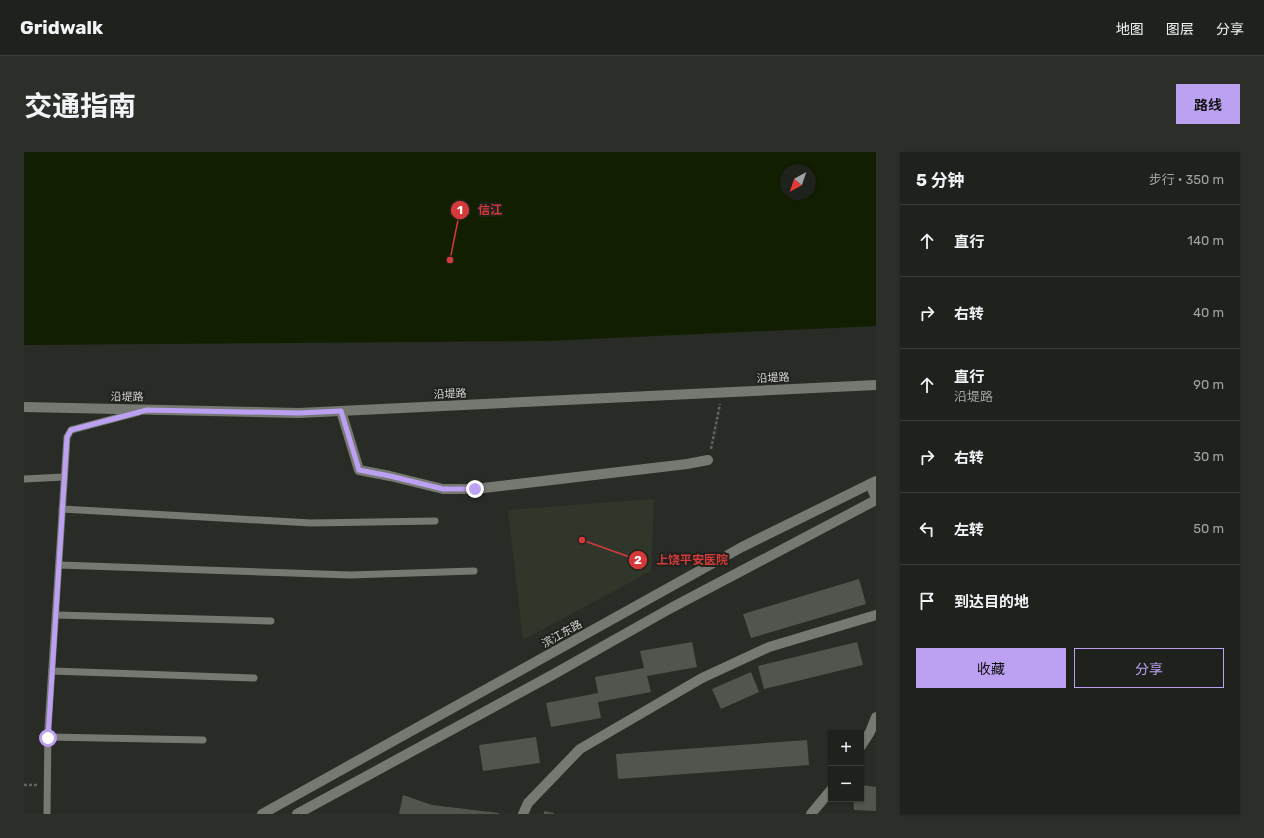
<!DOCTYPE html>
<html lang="zh">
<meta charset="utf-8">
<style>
body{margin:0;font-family:Rubik,"Noto Sans SC",sans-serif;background:#2c2e29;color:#f1f3f6}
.controls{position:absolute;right:12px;bottom:12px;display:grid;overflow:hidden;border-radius:0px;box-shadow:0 1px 3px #0004}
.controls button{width:36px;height:36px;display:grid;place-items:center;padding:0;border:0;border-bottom:1px solid #3c3e3b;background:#1f211c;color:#f1f3f6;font:20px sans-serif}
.compass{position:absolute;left:756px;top:12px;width:36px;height:36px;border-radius:50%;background:#1f211c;box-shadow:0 1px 3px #0004;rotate:220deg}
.stop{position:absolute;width:12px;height:12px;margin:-9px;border:3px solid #bca0f2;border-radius:50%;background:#fff}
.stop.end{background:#bca0f2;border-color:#fff;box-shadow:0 1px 4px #0008}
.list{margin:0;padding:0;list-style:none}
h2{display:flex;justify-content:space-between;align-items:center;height:52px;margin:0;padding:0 16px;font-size:17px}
h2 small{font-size:13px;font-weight:400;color:#a1a3a3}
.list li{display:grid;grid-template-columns:26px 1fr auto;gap:12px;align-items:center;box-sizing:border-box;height:72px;padding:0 16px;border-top:1px solid #3c3e3b}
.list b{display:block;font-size:15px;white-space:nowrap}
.list p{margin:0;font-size:13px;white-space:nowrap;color:#a1a3a3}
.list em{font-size:13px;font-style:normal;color:#a1a3a3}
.actions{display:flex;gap:8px;padding:12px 16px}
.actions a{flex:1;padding:9px 0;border:1px solid #bca0f2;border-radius:0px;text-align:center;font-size:14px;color:#bca0f2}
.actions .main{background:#bca0f2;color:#111}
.icon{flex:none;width:22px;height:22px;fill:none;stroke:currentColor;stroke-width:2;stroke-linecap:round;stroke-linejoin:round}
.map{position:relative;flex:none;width:852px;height:662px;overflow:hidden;border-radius:0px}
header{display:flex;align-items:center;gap:24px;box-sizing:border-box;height:56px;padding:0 20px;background:#1f211c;border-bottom:1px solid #3c3e3b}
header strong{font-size:19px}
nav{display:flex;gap:22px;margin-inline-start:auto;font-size:14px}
.intro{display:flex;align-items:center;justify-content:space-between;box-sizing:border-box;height:96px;padding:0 24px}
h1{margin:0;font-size:28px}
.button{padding:10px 18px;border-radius:0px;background:#bca0f2;color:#111;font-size:14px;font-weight:700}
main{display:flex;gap:24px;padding:0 24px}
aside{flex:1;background:#1f211c;border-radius:0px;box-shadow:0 1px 3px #0004}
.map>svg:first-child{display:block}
</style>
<header>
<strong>Gridwalk</strong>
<nav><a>地图</a><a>图层</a><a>分享</a></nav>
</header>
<div class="intro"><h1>交通指南</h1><a class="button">路线</a></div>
<main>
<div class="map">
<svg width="852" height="662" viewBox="0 0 852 662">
<rect width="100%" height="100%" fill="#292c26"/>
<polygon fill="#30362a" points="630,347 627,419 499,488 484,358"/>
<path fill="#111e00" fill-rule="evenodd" d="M0,0h852v174l-330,15 -522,4zM762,18h24v24h-24z"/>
<g fill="#52554e">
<polygon points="835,427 842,452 727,486 719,462"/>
<polygon points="668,490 673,515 623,524 627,540 574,550 577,566 527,575 522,551 574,541 571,525 620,516 616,499"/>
<polygon points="833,490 839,513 740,537 734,514"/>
<polygon points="727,520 735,540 697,557 688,537"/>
<polygon points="512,585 516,611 459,619 455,593"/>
<polygon points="783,588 785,613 594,627 592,602"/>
<polygon points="837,633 852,635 852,659 830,658 829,647 837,647"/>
<polygon points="379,643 408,653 475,661 475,662 375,662"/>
<polygon points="520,659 530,661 530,662 520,662"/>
</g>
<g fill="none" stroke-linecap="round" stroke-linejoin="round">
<g stroke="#60635e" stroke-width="2.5" stroke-dasharray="3 2" stroke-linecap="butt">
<polyline points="687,297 696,252"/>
<polyline points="0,633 13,633"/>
</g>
<g stroke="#767972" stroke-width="7">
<polyline points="0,327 40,325"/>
<polyline points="38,357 287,371 411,369"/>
<polyline points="35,413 326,423 450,419"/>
<polyline points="32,463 247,469"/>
<polyline points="28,519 230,526"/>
<polyline points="24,585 179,588"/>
<polyline points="23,662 24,576 43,285 47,278 115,260"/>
</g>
<g stroke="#767972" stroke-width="10">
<polyline points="837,594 846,580 852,565"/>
<polyline points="787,662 807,638"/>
</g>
<g stroke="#767972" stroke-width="10">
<polyline points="0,255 275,261 852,233"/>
<polyline points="317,259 335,318 366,324 419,337 451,337 663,312 684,308"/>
<polyline points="846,332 852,346"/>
<polyline points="499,662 504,651 556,597 678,526 745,495 852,463"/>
</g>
<g stroke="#767972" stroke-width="10">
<polyline points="238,662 718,395 852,329"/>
<polyline points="273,662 530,522 647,456 852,348"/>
</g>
</g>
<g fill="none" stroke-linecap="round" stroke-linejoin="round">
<polyline stroke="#bca0f2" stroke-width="5" points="24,586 43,285 47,278 123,258 275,261 317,259 335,318 366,324 419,337 451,337"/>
</g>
<g text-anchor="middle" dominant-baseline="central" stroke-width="4" stroke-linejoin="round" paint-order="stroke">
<g font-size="11" fill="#d4d5d2" stroke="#20221d">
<text transform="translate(749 226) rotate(-3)">沿堤路</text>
<text transform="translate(426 242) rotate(-3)">沿堤路</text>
<text transform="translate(103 245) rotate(1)">沿堤路</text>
<text transform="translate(538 482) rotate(-29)">滨江东路</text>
</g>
</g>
<path fill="none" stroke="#d63939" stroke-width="1.5" d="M426 108L436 58M558 388L614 408"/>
<g fill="#d63939" stroke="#20221d" stroke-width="1.5">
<circle cx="426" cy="108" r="4"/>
<circle cx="558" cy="388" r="4"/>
<circle cx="436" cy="58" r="10"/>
<circle cx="614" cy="408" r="10"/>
</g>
<g font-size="12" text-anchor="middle" font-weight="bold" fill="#fff">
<text x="436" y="62">1</text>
<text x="614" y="412">2</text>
</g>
<g font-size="12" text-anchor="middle" font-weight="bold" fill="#d63939" stroke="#20221d" stroke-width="4" stroke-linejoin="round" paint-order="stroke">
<text x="466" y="62">信江</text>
<text x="668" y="412">上饶平安医院</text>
</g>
</svg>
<div class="controls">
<button>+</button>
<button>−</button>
</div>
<svg class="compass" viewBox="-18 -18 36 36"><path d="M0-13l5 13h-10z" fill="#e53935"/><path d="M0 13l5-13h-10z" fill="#a1a3a3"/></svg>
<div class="stop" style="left:24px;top:586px"></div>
<div class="stop end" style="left:451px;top:337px"></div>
</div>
<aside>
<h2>5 分钟<small>步行 · 350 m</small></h2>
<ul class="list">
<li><svg class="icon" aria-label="ahead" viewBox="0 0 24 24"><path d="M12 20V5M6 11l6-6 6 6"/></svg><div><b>直行</b></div><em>140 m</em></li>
<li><svg class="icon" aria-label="right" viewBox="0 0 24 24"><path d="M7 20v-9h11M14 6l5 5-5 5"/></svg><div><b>右转</b></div><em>40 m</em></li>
<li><svg class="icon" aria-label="ahead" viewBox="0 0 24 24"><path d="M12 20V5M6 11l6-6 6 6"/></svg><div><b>直行</b><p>沿堤路</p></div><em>90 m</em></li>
<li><svg class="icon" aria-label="right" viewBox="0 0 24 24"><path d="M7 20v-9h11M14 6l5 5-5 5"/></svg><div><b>右转</b></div><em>30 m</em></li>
<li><svg class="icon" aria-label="left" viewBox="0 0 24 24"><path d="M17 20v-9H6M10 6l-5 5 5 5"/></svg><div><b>左转</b></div><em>50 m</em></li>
<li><svg class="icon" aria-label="arrive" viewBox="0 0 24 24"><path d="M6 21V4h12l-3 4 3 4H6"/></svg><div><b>到达目的地</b></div></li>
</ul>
<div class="actions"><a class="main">收藏</a><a>分享</a></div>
</aside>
</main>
